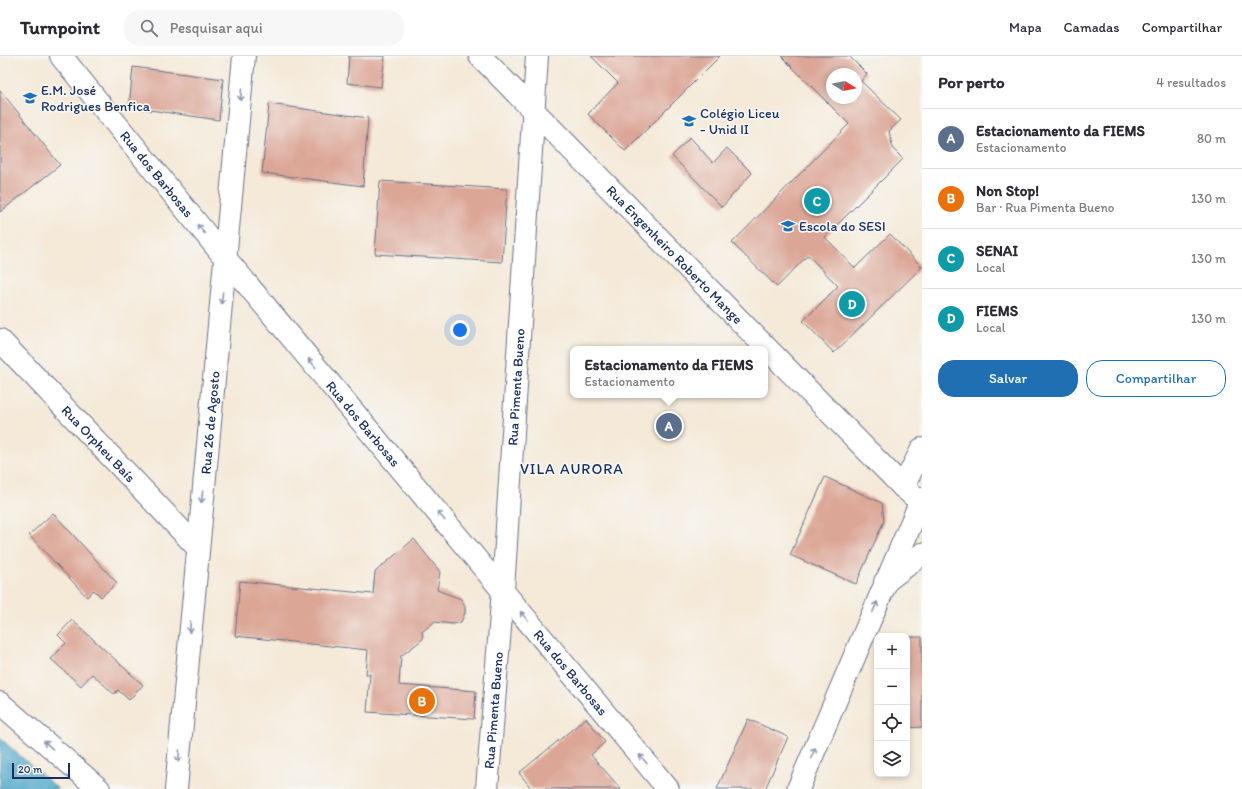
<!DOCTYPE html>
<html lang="pt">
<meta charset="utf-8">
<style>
body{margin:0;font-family:Itim,sans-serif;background:#f7f7f7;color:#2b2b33}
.controls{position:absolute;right:12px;bottom:12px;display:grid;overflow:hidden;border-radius:8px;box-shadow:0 2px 6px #0003}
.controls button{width:36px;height:36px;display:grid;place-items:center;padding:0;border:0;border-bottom:1px solid #e1e1e2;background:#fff;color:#2b2b33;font:20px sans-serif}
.compass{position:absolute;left:826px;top:12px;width:36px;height:36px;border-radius:50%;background:#fff;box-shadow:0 2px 6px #0003;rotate:100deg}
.scale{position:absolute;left:12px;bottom:10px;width:58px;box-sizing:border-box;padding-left:4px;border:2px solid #1b2f5e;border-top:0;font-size:11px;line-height:14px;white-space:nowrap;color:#1b2f5e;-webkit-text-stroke:3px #f6f6f2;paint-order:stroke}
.you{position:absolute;left:460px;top:274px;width:14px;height:14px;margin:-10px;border:3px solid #fff;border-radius:50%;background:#1a73e8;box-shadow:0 0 0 6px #1a73e833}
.badge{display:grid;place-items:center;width:26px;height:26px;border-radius:50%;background:#1f6fb2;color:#fff;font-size:13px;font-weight:700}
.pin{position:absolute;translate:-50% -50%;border:2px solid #fff;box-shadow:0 1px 4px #0006}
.popup{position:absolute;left:570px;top:290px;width:198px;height:52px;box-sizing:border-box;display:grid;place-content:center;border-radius:8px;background:#fff;filter:drop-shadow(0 1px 3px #0005);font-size:13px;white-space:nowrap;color:#7c7c81}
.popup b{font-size:15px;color:#2b2b33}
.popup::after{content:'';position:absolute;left:50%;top:100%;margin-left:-8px;border:8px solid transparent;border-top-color:#fff}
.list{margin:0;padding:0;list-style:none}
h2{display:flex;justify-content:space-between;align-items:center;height:52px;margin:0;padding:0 16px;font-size:17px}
h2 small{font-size:13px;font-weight:400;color:#7c7c81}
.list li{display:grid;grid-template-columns:26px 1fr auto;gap:12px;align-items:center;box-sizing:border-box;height:60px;padding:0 16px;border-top:1px solid #e1e1e2}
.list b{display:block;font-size:15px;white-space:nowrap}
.list p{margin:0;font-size:13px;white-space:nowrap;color:#7c7c81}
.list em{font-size:13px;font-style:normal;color:#7c7c81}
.actions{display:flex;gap:8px;padding:12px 16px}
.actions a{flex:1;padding:9px 0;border:1px solid #1f6fb2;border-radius:16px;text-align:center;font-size:14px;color:#1f6fb2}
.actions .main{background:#1f6fb2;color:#fff}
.icon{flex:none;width:22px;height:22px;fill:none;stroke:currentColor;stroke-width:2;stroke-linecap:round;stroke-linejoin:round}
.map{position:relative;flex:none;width:922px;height:733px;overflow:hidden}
header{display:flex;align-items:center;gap:24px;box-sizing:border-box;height:56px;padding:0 20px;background:#fff;border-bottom:1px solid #e1e1e2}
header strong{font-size:19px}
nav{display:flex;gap:22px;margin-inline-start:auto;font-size:14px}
.search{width:280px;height:36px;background:#f7f7f7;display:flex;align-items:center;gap:10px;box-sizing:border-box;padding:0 14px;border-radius:16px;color:#7c7c81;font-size:15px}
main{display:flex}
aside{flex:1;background:#fff}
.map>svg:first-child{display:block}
</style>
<header>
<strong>Turnpoint</strong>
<div class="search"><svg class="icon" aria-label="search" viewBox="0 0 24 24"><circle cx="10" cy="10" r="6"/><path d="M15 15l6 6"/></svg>Pesquisar aqui</div>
<nav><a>Mapa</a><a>Camadas</a><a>Compartilhar</a></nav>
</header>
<main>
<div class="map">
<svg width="922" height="733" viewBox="0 0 922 733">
<rect width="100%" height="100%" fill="#f6f6f2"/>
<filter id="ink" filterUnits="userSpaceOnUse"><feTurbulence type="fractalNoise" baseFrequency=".025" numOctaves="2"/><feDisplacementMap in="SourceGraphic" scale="8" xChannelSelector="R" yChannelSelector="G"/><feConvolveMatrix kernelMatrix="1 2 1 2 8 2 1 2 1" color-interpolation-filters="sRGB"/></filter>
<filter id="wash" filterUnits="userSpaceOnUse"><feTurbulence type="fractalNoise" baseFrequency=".012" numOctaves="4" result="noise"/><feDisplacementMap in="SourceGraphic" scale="16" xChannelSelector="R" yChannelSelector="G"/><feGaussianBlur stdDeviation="0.9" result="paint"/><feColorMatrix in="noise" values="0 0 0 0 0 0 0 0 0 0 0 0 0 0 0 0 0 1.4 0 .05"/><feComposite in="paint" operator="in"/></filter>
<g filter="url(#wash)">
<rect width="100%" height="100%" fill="#f5e9d8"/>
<polygon fill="#48a5c7" stroke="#326a92" points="0,682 58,733 0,733"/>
<g id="blocks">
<g fill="#dba696" fill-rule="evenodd">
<polygon points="349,0 385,0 381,31 347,27"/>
<polygon points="591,0 720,0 625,95 588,58 618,27"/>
<path d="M781,0h68l18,18 -6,7 40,39 -12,11 4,18 10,10 -78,78 30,31 35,-34 32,33 -88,86 -31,-32 35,-35 -30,-31 -31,32 -45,-44 117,-119zM832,18h24v24h-24z"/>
<polygon points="133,11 223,23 219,64 129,51"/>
<polygon points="0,34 60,109 0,156"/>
<polygon points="269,48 368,62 363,130 262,117"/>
<polygon points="690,81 713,107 727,92 752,117 722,151 672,100"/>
<polygon points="380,125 507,133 502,206 375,198"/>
<polygon points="825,421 882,447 884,465 856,528 790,499"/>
<polygon points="53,457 117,527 101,541 94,534 87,541 29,479"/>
<polygon points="414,483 440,516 437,534 461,543 465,550 465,557 461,566 453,568 434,566 422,576 423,583 401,600 399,629 476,635 474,663 367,656 370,618 366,618 368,594 235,580 240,525 373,538 375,516"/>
<polygon points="72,564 143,629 129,644 118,634 114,638 92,618 81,630 51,603 66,587 58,579"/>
<polygon points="907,581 922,581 922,671 907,672"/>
<polygon points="586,662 605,686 591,699 621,733 532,733 519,717"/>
<polygon points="748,663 788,681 765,733 717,733"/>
</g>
</g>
</g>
<g filter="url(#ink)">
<use href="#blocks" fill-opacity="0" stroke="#677089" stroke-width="1"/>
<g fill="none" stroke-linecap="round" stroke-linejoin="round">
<defs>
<g id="minor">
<path id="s1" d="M61,0l165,203 442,530"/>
<path id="s2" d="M480,0l423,431 19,16"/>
<path id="s3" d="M0,284l197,207"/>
<polyline points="903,431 922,393"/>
<polyline points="885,526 922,498"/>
<path id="s4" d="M176,733l68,-733"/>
<path id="s5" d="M487,733l16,-199 34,-534"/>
</g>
<polyline id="tertiary" points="798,733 922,442"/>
<polyline id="primary" points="0,647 99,733"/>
</defs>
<use href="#minor" stroke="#677089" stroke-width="24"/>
<use href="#tertiary" stroke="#677089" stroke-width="24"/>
<use href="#primary" stroke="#677089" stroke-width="24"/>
<use href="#minor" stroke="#fff" stroke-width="22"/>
<use href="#tertiary" stroke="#fff" stroke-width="22"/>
<use href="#primary" stroke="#fff" stroke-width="22"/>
</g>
<defs><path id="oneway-shaft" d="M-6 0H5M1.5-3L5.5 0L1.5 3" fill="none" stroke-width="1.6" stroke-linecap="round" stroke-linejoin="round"/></defs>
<g stroke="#8d97ae">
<use href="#oneway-shaft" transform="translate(241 39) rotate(95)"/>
<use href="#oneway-shaft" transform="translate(201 173) rotate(-129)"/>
<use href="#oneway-shaft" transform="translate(222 242) rotate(96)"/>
<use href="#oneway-shaft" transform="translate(312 307) rotate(-130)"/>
<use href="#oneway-shaft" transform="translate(202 441) rotate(96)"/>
<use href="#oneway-shaft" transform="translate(441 460) rotate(-130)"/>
<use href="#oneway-shaft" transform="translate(875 551) rotate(-67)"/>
<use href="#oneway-shaft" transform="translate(524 560) rotate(-130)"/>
<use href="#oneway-shaft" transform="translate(190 571) rotate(95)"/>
<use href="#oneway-shaft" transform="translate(48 689) rotate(-139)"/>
<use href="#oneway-shaft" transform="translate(813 697) rotate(-67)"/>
<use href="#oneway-shaft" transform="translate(179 700) rotate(95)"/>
<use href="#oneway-shaft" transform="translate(643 703) rotate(-130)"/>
</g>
</g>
<defs>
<symbol id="school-bare" viewBox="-9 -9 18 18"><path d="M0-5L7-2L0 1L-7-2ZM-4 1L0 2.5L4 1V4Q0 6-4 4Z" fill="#1f6fb2" stroke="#f6f6f2" stroke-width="2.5" paint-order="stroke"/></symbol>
<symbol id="university-bare" viewBox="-9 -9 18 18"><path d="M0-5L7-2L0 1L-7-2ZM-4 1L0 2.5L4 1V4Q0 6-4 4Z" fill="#1f6fb2" stroke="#f6f6f2" stroke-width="2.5" paint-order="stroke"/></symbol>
</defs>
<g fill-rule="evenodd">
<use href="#school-bare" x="20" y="32" width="20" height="20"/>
<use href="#school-bare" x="679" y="55" width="20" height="20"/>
<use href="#university-bare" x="778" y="160" width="20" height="20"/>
</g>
<g text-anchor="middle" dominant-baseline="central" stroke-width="3.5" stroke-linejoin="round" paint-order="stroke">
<g font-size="14" fill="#1b2f5e" stroke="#f6f6f2" text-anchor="start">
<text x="41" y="34">E.M. José<tspan x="41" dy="16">Rodrigues Benfica</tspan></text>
<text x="700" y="57">Colégio Liceu<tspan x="700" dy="16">- Unid II</tspan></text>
<text x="799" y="170">Escola do SESI</text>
</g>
<g font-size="14" fill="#1b2f5e" stroke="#f6f6f2">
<text stroke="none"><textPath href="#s1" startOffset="152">Rua dos Barbosas</textPath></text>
<text stroke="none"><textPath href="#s2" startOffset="278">Rua Engenheiro Roberto Mange</textPath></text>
<text stroke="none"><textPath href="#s5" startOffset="403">Rua Pimenta Bueno</textPath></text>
<text stroke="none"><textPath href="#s4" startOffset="368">Rua 26 de Agosto</textPath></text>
<text stroke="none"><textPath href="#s1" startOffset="476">Rua dos Barbosas</textPath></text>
<text stroke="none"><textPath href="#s3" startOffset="143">Rua Orpheu Baís</textPath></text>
<text stroke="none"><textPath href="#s1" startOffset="800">Rua dos Barbosas</textPath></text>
<text stroke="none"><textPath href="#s5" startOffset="79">Rua Pimenta Bueno</textPath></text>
</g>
<g font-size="15" letter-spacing="1" fill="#1b2f5e" stroke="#f6f6f2">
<text x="572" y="413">VILA AURORA</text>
</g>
</g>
</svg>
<div class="controls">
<button>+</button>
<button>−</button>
<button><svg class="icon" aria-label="locate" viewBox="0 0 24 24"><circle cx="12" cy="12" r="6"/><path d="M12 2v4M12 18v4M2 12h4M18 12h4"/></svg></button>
<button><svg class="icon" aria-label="layers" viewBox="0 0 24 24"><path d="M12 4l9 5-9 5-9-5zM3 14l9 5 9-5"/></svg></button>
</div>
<svg class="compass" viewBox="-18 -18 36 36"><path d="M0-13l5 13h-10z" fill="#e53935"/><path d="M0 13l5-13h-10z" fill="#7c7c81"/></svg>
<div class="scale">20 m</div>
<div class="you"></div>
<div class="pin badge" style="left:669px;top:370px;background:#5c6f8a">A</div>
<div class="popup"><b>Estacionamento da FIEMS</b>Estacionamento</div>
<div class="pin badge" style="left:422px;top:645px;background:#e8710a">B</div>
<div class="pin badge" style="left:817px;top:145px;background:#0f9aa8">C</div>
<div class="pin badge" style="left:852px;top:248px;background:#0f9aa8">D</div>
</div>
<aside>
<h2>Por perto<small>4 resultados</small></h2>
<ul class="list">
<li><span class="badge" style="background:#5c6f8a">A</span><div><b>Estacionamento da FIEMS</b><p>Estacionamento</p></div><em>80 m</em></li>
<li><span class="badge" style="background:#e8710a">B</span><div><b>Non Stop!</b><p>Bar · Rua Pimenta Bueno</p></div><em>130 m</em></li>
<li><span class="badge" style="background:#0f9aa8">C</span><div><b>SENAI</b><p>Local</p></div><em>130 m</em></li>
<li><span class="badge" style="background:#0f9aa8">D</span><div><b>FIEMS</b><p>Local</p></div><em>130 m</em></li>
</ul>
<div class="actions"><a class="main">Salvar</a><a>Compartilhar</a></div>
</aside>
</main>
